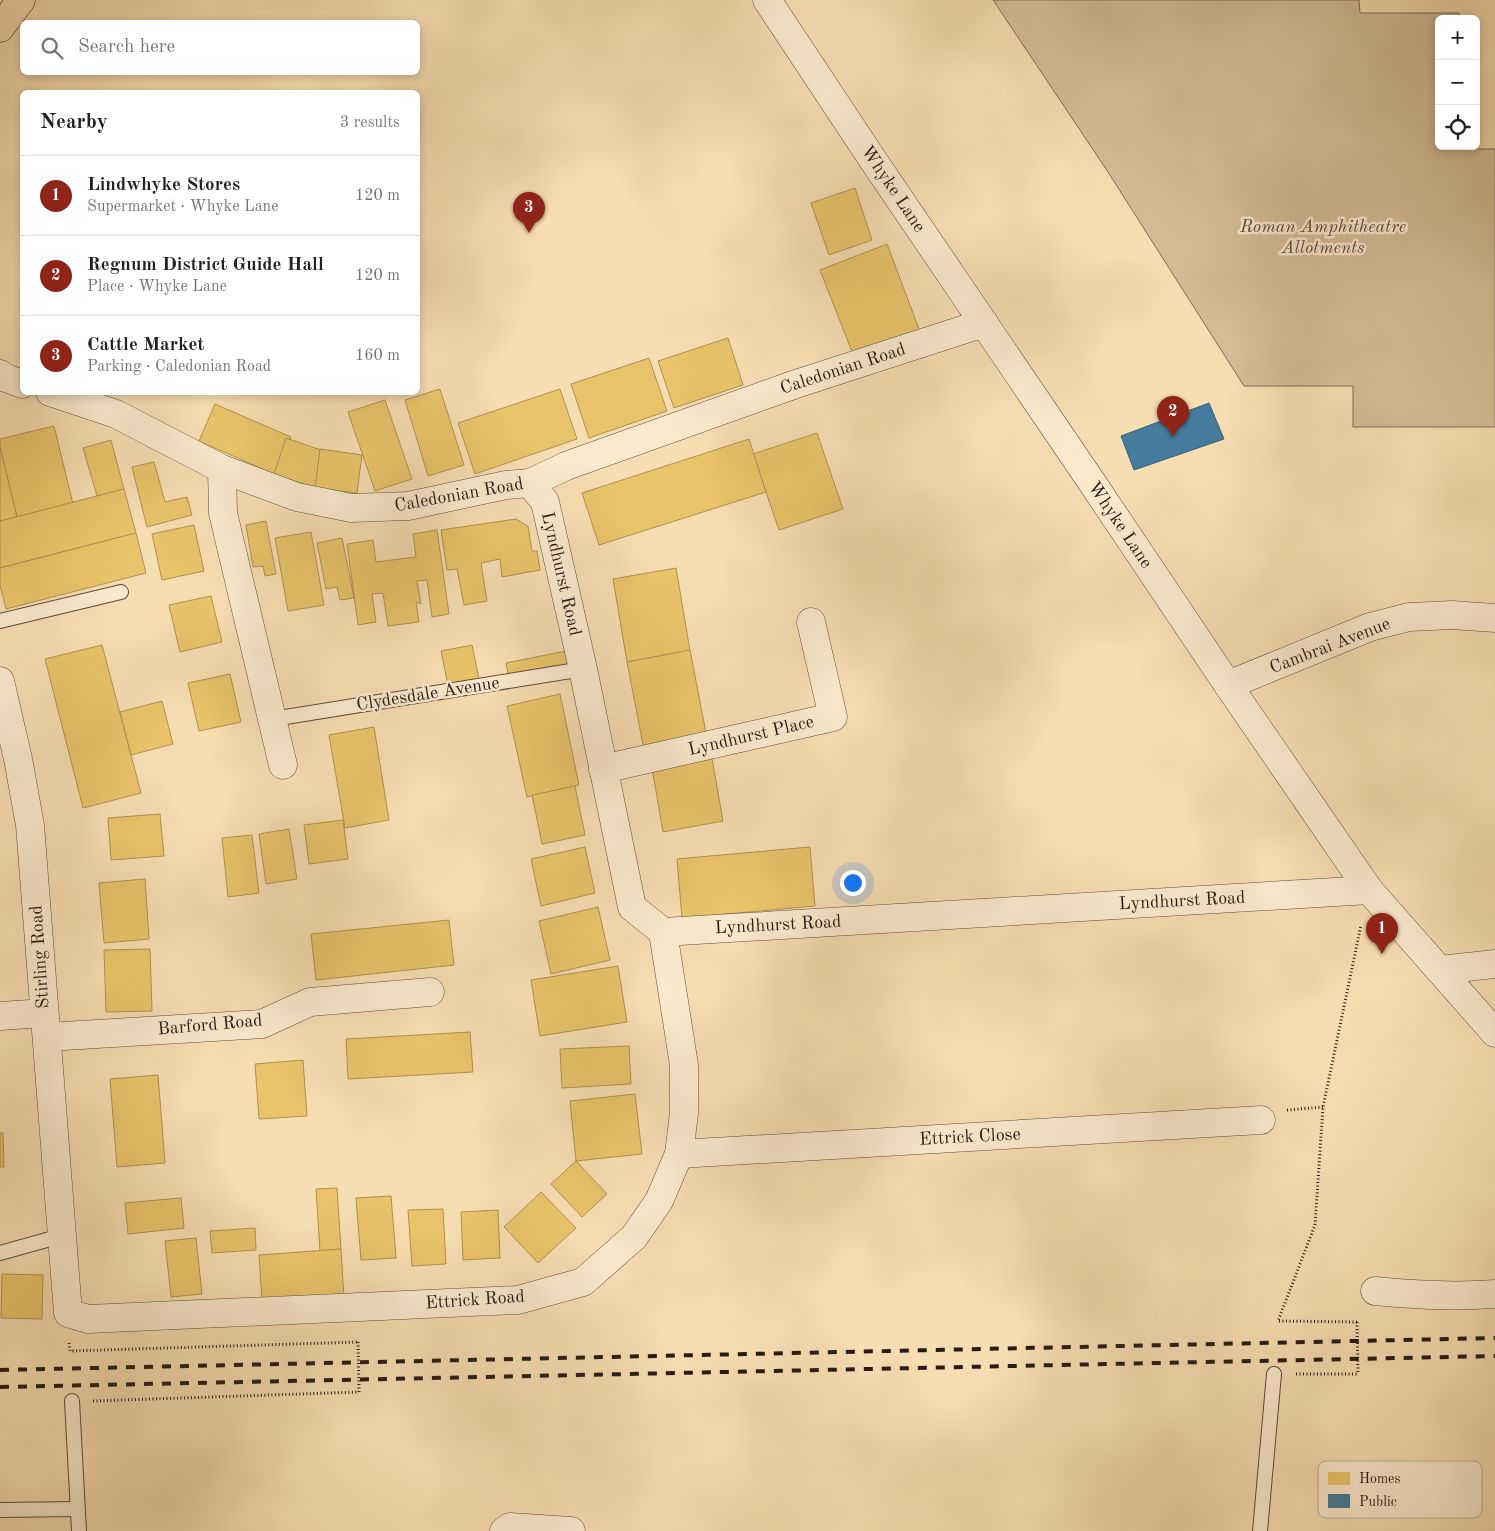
<!DOCTYPE html>
<meta charset="utf-8">
<style>
body{margin:0;font-family:"Old Standard TT",serif;background:#f2f2f2;color:#202124}
.controls{position:absolute;right:15px;top:15px;display:grid;overflow:hidden;border-radius:8px;box-shadow:0 2px 8px #0003}
.controls button{width:45px;height:45px;display:grid;place-items:center;padding:0;border:0;border-bottom:1px solid #e0e0e0;background:#fff;color:#202124;font:25px sans-serif}
.you{position:absolute;left:852px;top:882px;width:18px;height:18px;margin:-12px;border:4px solid #fff;border-radius:50%;background:#1a73e8;box-shadow:0 0 0 8px #1a73e833}
.badge{display:grid;place-items:center;width:32px;height:32px;border-radius:50%;background:#8f2418;color:#fff;font-size:16px;font-weight:700}
.pin{position:absolute;translate:-50% -41px;filter:drop-shadow(0 1px 2px #0008)}
.pin::after{content:'';position:absolute;top:26px;width:18px;height:15px;background:inherit;clip-path:polygon(0 0,100% 0,50% 100%)}
.list{margin:0;padding:0;list-style:none}
h2{display:flex;justify-content:space-between;align-items:center;height:65px;margin:0;padding:0 20px;font-size:21px}
h2 small{font-size:16px;font-weight:400;color:#757577}
.list li{display:grid;grid-template-columns:32px 1fr auto;gap:15px;align-items:center;box-sizing:border-box;height:80px;padding:0 20px;border-top:1px solid #e0e0e0}
.list b{display:block;font-size:19px;white-space:nowrap}
.list p{margin:0;font-size:16px;white-space:nowrap;color:#757577}
.list em{font-size:16px;font-style:normal;color:#757577}
.icon{flex:none;width:28px;height:28px;fill:none;stroke:currentColor;stroke-width:2;stroke-linecap:round;stroke-linejoin:round}
.map{position:relative;flex:none;width:1495px;height:1531px;overflow:hidden}
.search{position:absolute;background:#fff;box-shadow:0 2px 8px #0003;left:20px;top:20px;width:400px;height:55px;display:flex;align-items:center;gap:12px;box-sizing:border-box;padding:0 18px;border-radius:8px;color:#757577;font-size:19px}
.panel{position:absolute;background:#fff;box-shadow:0 2px 8px #0003;left:20px;top:90px;width:400px;height:305px;border-radius:8px}
.map>svg:first-child{display:block}
</style>
<div class="map">
<svg width="1495" height="1531" viewBox="0 0 1495 1531">
<rect width="100%" height="100%" fill="#f7ddb2"/>
<filter id="stains"><feTurbulence type="fractalNoise" baseFrequency=".004" numOctaves="4"/><feColorMatrix values="0 0 0 0 .2 0 0 0 0 .09 0 0 0 0 .02 0 0 0 .5 -.17"/></filter>
<radialGradient id="worn" r=".72"><stop offset=".6" stop-color="#630" stop-opacity="0"/><stop offset="1" stop-color="#630" stop-opacity=".3"/></radialGradient>
<polygon fill="#d4bc97" stroke="#7e6c56" points="993,0 1359,0 1360,13 1459,13 1459,19 1439,19 1439,146 1459,146 1460,149 1495,149 1495,427 1353,427 1353,386 1244,386 1108,172"/>
<g fill="#e9c46a" stroke="#af9150">
<polygon points="855,188 872,240 829,255 811,203"/>
<polygon points="887,244 922,337 856,362 820,270"/>
<polygon points="728,338 743,385 674,408 658,361"/>
<polygon points="649,358 667,411 589,438 571,384"/>
<polygon points="440,389 464,465 428,476 405,400"/>
<polygon points="560,389 577,439 475,474 458,423"/>
<polygon points="385,400 412,479 375,491 348,412"/>
<polygon points="215,404 291,437 274,474 199,441"/>
<polygon points="54,426 73,504 17,517 0,447 0,439"/>
<polygon points="817,433 843,509 779,530 753,454"/>
<polygon points="286,438 327,452 315,488 274,474"/>
<polygon points="749,439 766,492 599,545 582,493"/>
<polygon points="111,440 124,489 97,496 83,448"/>
<polygon points="0,447 17,517 0,521"/>
<polygon points="320,449 362,455 357,493 315,488"/>
<polygon points="154,462 165,502 187,497 192,515 147,527 132,467"/>
<polygon points="124,489 136,533 0,568 0,521"/>
<polygon points="516,519 528,526 532,551 537,551 540,570 502,577 500,559 481,563 487,601 464,605 457,569 447,570 441,530"/>
<polygon points="266,521 276,574 265,576 263,566 253,567 246,525"/>
<polygon points="194,525 204,571 162,580 152,534"/>
<polygon points="437,530 449,614 432,617 427,580 417,581 421,604 416,602 419,622 388,626 383,593 372,594 376,622 358,625 347,544 373,540 376,562 416,557 413,534"/>
<polygon points="311,532 324,605 288,611 275,538"/>
<polygon points="136,533 146,573 6,609 0,585 0,568"/>
<polygon points="342,538 354,598 340,600 337,587 326,589 317,543"/>
<polygon points="676,568 690,651 627,662 613,579"/>
<polygon points="211,596 222,642 180,652 169,605"/>
<polygon points="102,645 141,793 83,808 45,659"/>
<polygon points="472,645 479,679 448,685 441,651"/>
<polygon points="690,650 708,743 645,755 627,662"/>
<polygon points="566,651 569,667 509,679 506,663"/>
<polygon points="230,674 241,722 199,731 188,683"/>
<polygon points="560,694 579,785 527,797 507,706"/>
<polygon points="162,701 173,744 131,755 120,712"/>
<polygon points="374,727 389,820 345,828 329,735"/>
<polygon points="712,758 723,821 663,832 652,768"/>
<polygon points="575,786 585,835 542,844 532,795"/>
<polygon points="160,814 164,856 111,860 108,818"/>
<polygon points="343,820 348,859 309,864 304,825"/>
<polygon points="289,829 297,879 266,884 259,834"/>
<polygon points="252,835 259,893 228,897 222,838"/>
<polygon points="585,847 595,893 541,906 531,859"/>
<polygon points="810,847 815,906 682,918 677,859"/>
<polygon points="145,879 149,939 104,943 99,883"/>
<polygon points="598,907 610,960 551,974 539,921"/>
<polygon points="449,920 454,965 316,980 311,934"/>
<polygon points="150,949 152,1011 106,1012 104,950"/>
<polygon points="618,966 627,1022 540,1036 531,980"/>
<polygon points="470,1032 473,1072 348,1079 346,1039"/>
<polygon points="629,1046 631,1084 562,1088 560,1049"/>
<polygon points="303,1060 307,1116 259,1119 255,1064"/>
<polygon points="158,1075 165,1163 117,1167 110,1079"/>
<polygon points="635,1094 642,1154 576,1161 570,1101"/>
<polygon points="0,1133 3,1133 4,1167 0,1167"/>
<polygon points="576,1161 607,1194 582,1217 551,1184"/>
<polygon points="337,1188 341,1249 320,1251 316,1189"/>
<polygon points="541,1192 576,1228 538,1263 504,1227"/>
<polygon points="391,1196 396,1258 361,1260 356,1198"/>
<polygon points="181,1198 184,1228 128,1234 125,1203"/>
<polygon points="443,1209 446,1264 412,1266 408,1210"/>
<polygon points="498,1210 500,1258 463,1260 461,1212"/>
<polygon points="255,1228 256,1250 212,1253 210,1231"/>
<polygon points="196,1238 202,1294 171,1297 165,1241"/>
<polygon points="341,1249 344,1297 262,1302 259,1255"/>
<polygon points="2,1274 43,1275 42,1319 1,1318"/>
</g>
<polygon fill="#457b9d" stroke="#3c5e74" points="1209,403 1224,439 1134,470 1121,436"/>
<g fill="none" stroke-linecap="round" stroke-linejoin="round">
<defs>
<g id="lane">
<polyline points="0,621 121,592"/>
<polyline points="273,719 583,669"/>
<polyline points="0,1253 61,1236"/>
<polyline points="72,1401 79,1531"/>
<polyline points="0,1510 77,1509"/>
<polyline points="1260,1531 1274,1374"/>
</g>
<g id="street">
<polyline points="767,0 875,163 1091,481 1228,685 1369,890 1495,1033"/>
<polyline points="0,374 6,378 22,384"/>
<polyline points="50,392 116,414 222,469 297,497 351,508 408,506 506,485 530,483 566,466 796,384 984,323"/>
<polyline points="222,469 223,513 283,765"/>
<polyline points="530,483 545,502 583,669 632,907 663,932 1369,890"/>
<polyline points="0,681 18,759 30,825 68,1313 88,1319 518,1300 583,1282 634,1237 659,1201 679,1154 684,1113 684,1065 663,932"/>
<polyline points="1228,685 1370,627 1409,617 1452,615 1495,618"/>
<polyline points="603,769 833,717 811,622"/>
<polyline points="1440,970 1495,964"/>
<polyline points="0,1016 44,1013"/>
<polyline points="47,1037 262,1024 310,1002 430,992"/>
<polyline points="679,1154 1261,1120"/>
<path d="M1375,1291c40,4 80,6 120,3"/>
<polyline points="504,1531 510,1527 571,1531"/>
</g>
<polyline id="primary" points="0,28 21,0"/>
</defs>
<use href="#lane" stroke="#5b4c3c" stroke-width="16"/>
<use href="#street" stroke="#5b4c3c" stroke-width="29"/>
<use href="#primary" stroke="#271b15" stroke-width="29"/>
<g stroke="#271b15" stroke-width="3" stroke-dasharray="1 2.5" stroke-linecap="butt">
<polyline points="1287,1110 1323,1107"/>
<polyline points="1357,1322 1278,1321 1315,1225 1323,1107 1361,925"/>
<polyline points="69,1343 70,1351 358,1342"/>
<polyline points="1296,1374 1358,1374"/>
<polyline points="93,1401 359,1392"/>
</g>
<use href="#lane" stroke="#fae9cd" stroke-width="14"/>
<use href="#street" stroke="#fae9cd" stroke-width="28"/>
<use href="#primary" stroke="#f7ddb2" stroke-width="28"/>
<g stroke="#271b15" stroke-width="4" stroke-dasharray="9 9" stroke-linecap="butt">
<polyline points="0,1370 1495,1338"/>
<polyline points="0,1387 1495,1356"/>
</g>
<g stroke="#271b15" stroke-width="3" stroke-dasharray="1 2.5" stroke-linecap="butt">
<polyline points="1357,1322 1358,1374"/>
<polyline points="358,1342 359,1392"/>
</g>
</g>
<g text-anchor="middle" dominant-baseline="central" stroke-width="5" stroke-linejoin="round" paint-order="stroke">
<g font-size="18" fill="#271b15" stroke="#fae9cd">
<text transform="translate(893 189) rotate(56)">Whyke Lane</text>
<text transform="translate(843 369) rotate(-18)">Caledonian Road</text>
<text transform="translate(459 495) rotate(-10)">Caledonian Road</text>
<text transform="translate(1120 525) rotate(56)">Whyke Lane</text>
<text transform="translate(561 574) rotate(77)">Lyndhurst Road</text>
<text transform="translate(1330 646) rotate(-21)">Cambrai Avenue</text>
<text transform="translate(428 694) rotate(-9)">Clydesdale Avenue</text>
<text transform="translate(751 736) rotate(-13)">Lyndhurst Place</text>
<text transform="translate(1182 901) rotate(-3)">Lyndhurst Road</text>
<text transform="translate(778 925) rotate(-3)">Lyndhurst Road</text>
<text transform="translate(40 957) rotate(-94)">Stirling Road</text>
<text transform="translate(210 1025) rotate(-5)">Barford Road</text>
<text transform="translate(970 1137) rotate(-3)">Ettrick Close</text>
<text transform="translate(475 1300) rotate(-4)">Ettrick Road</text>
</g>
<g font-size="18" font-style="italic" fill="#5b4b3c" stroke="#fae9cd">
<text x="1323" y="227">Roman Amphitheatre<tspan x="1323" dy="21">Allotments</tspan></text>
</g>
</g>
<rect x="1318" y="1461" width="164" height="57" rx="8" fill="#fae9cd" stroke="#bbab96" stroke-width="1"/>
<rect x="1328" y="1472" width="22" height="13" fill="#e9c46a"/>
<rect x="1328" y="1494" width="22" height="14" fill="#457b9d"/>
<g font-size="14" fill="#271b15">
<text x="1359" y="1483">Homes</text>
<text x="1359" y="1506">Public</text>
</g>
<rect width="100%" height="100%" filter="url(#stains)"/>
<rect width="100%" height="100%" fill="url(#worn)"/>
</svg>
<div class="controls">
<button>+</button>
<button>−</button>
<button><svg class="icon" aria-label="locate" viewBox="0 0 24 24"><circle cx="12" cy="12" r="6"/><path d="M12 2v4M12 18v4M2 12h4M18 12h4"/></svg></button>
</div>
<div class="you"></div>
<div class="pin badge" style="left:1382px;top:954px">1</div>
<div class="pin badge" style="left:1173px;top:437px">2</div>
<div class="pin badge" style="left:529px;top:233px">3</div>
<div class="search"><svg class="icon" aria-label="search" viewBox="0 0 24 24"><circle cx="10" cy="10" r="6"/><path d="M15 15l6 6"/></svg>Search here</div>
<section class="panel">
<h2>Nearby<small>3 results</small></h2>
<ul class="list">
<li><span class="badge">1</span><div><b>Lindwhyke Stores</b><p>Supermarket · Whyke Lane</p></div><em>120 m</em></li>
<li><span class="badge">2</span><div><b>Regnum District Guide Hall</b><p>Place · Whyke Lane</p></div><em>120 m</em></li>
<li><span class="badge">3</span><div><b>Cattle Market</b><p>Parking · Caledonian Road</p></div><em>160 m</em></li>
</ul>
</section>
</div>
